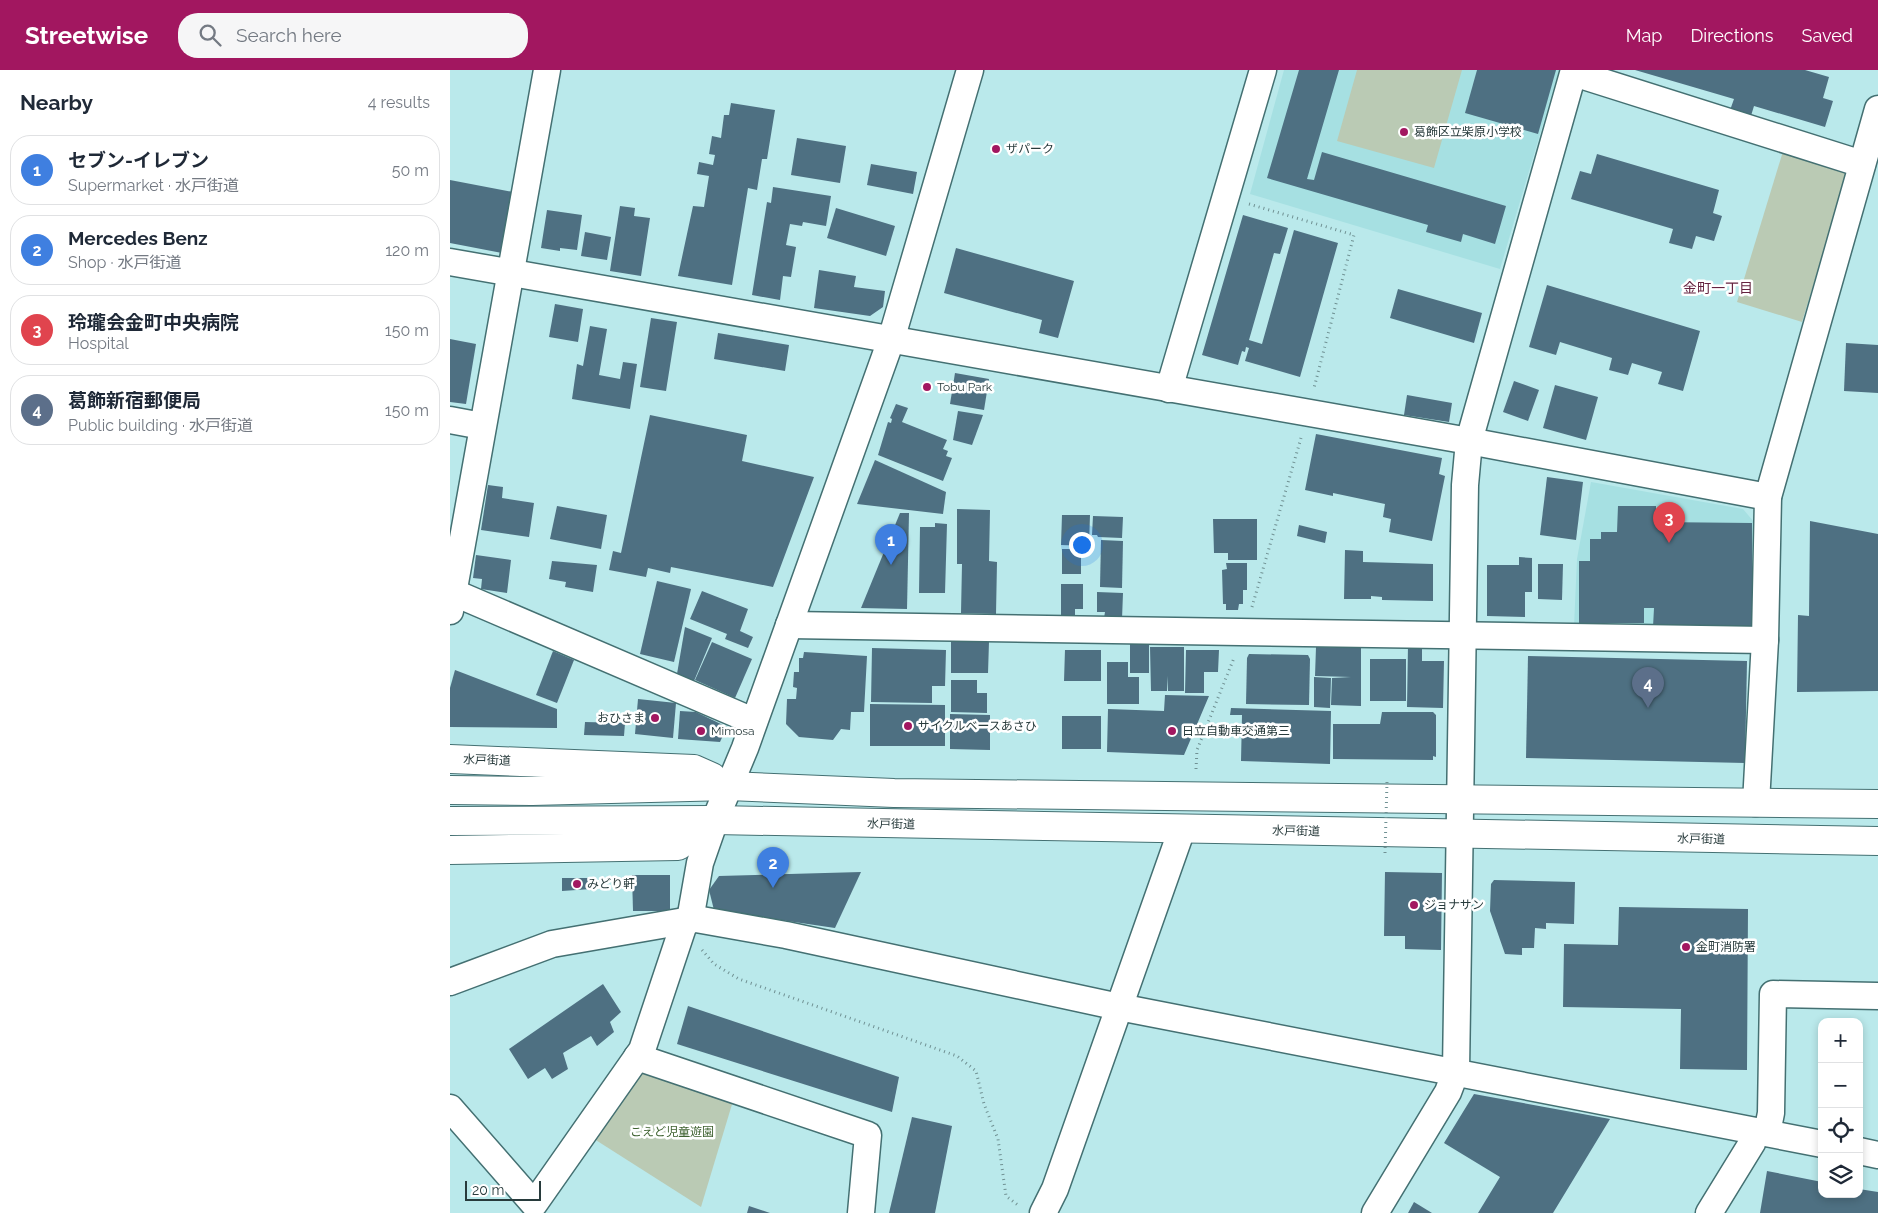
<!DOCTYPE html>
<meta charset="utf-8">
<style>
body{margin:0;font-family:Raleway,"Noto Sans JP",sans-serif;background:#f6f6f7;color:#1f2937}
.controls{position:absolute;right:15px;bottom:15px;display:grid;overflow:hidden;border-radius:10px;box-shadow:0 2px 8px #0003}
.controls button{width:45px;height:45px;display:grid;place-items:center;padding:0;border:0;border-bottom:1px solid #e0e1e3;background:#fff;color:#1f2937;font:25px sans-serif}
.scale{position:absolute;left:15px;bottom:12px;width:76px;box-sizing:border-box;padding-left:5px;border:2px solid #283b3c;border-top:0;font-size:14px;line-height:18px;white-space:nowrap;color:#283b3c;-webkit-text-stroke:4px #fff;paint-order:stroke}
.you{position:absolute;left:631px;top:474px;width:18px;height:18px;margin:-12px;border:4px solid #fff;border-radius:50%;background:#1a73e8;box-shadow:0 0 0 8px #1a73e833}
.badge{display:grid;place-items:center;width:32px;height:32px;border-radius:50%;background:#a21760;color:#fff;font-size:16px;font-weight:700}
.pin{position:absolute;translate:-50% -41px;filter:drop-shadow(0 1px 2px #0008)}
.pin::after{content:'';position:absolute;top:26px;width:18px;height:15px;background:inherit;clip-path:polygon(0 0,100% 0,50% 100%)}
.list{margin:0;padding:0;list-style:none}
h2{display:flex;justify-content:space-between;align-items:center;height:65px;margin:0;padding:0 20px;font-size:21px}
h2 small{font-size:16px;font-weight:400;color:#747a83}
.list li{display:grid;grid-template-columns:32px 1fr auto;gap:15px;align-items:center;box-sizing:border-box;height:70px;margin:0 10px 10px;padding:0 10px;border:1px solid #e0e1e3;border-radius:20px}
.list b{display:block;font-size:19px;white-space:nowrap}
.list p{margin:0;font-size:16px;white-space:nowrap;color:#747a83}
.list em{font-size:16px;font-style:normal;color:#747a83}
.icon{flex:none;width:28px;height:28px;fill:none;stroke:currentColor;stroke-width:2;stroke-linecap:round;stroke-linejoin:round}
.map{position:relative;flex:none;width:1428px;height:1143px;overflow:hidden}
header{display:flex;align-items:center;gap:30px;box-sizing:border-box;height:70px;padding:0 25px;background:#a21760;color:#fff}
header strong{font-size:24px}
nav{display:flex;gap:28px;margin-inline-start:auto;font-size:18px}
.search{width:350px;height:45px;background:#f6f6f7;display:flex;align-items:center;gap:12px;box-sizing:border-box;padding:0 18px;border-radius:20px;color:#747a83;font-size:19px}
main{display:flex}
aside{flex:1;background:#fff}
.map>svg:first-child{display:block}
</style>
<header>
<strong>Streetwise</strong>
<div class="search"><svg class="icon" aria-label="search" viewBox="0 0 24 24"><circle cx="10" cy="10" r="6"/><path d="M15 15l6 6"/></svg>Search here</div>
<nav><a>Map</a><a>Directions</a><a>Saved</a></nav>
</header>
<main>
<aside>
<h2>Nearby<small>4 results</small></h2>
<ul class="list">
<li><span class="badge" style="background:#3f7fe0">1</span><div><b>セブン-イレブン</b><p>Supermarket · 水戸街道</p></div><em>50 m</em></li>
<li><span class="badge" style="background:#3f7fe0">2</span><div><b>Mercedes Benz</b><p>Shop · 水戸街道</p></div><em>120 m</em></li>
<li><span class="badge" style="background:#e0444e">3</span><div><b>玲瓏会金町中央病院</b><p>Hospital</p></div><em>150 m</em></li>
<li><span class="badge" style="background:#5c6f8a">4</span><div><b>葛飾新宿郵便局</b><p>Public building · 水戸街道</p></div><em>150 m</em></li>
</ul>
</aside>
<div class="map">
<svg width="1428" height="1143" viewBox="0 0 1428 1143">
<rect width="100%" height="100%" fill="#bae9eb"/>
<g fill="#a6e0e2">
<polygon points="834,0 1109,0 1050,199 800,124"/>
<polygon points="1141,412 1293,439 1309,458 1307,563 1124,557 1127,489"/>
</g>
<g fill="#bacab4">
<polygon points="907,0 1012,0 984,98 887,71"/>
<polygon points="1334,78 1399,98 1352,252 1287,232"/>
<polygon points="193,1003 283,1031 251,1137 141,1067"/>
</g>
<g fill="#4e7082">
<polygon points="849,0 889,0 857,109 864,110 872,82 1056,136 1045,174 1013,164 1011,172 976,162 978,155 817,108"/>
<polygon points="1027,0 1106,0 1088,64 1015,43"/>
<polygon points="1185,0 1355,0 1379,7 1373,28 1383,31 1375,57 1304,36 1300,49 1279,43 1284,29"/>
<polygon points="281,33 325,40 317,89 312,89 307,120 298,118 282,215 228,206 243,136 254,137 259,106 247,104 249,92 263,95 265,85 259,84 262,66 271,68 274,45 279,45"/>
<polygon points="347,68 396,76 390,113 341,105"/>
<polygon points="1147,84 1269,120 1263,143 1272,146 1264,171 1246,166 1242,179 1219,173 1223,159 1121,129 1130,101 1141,104"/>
<polygon points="421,94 467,102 463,124 417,115"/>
<polygon points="0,110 63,122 52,183 0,173"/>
<polygon points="323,117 381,126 376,156 353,152 352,156 340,154 336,175 346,177 341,207 333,206 330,230 302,225 317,132 321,133"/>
<polygon points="170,136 185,138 184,146 200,148 191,206 160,201"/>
<polygon points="386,138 445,156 436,186 377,168"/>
<polygon points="97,140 132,145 127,180 110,178 110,181 91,178"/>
<polygon points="793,145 838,158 830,184 824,183 799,270 812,274 844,160 888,173 850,307 795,291 799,278 796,277 795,282 792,281 788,295 752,285"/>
<polygon points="135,162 161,167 157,190 131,186"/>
<polygon points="506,178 624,211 608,268 589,263 592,250 494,223"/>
<polygon points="369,200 406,206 404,217 435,221 433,237 420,246 364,238"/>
<polygon points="1097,215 1250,261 1233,321 1208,314 1212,302 1182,293 1178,305 1159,300 1162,288 1110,272 1106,285 1079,277"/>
<polygon points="948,219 1032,243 1024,273 940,248"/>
<polygon points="105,234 133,239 128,272 99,267"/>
<polygon points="201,248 227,252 216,321 190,317"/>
<polygon points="140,256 157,259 149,305 170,309 173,292 187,294 180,339 122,329 127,294 133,296"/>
<polygon points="268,263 339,275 335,301 264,289"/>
<polygon points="0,269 26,274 16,334 0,332"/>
<polygon points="1396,273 1428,275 1428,323 1394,321"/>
<polygon points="505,303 539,309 534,340 500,334"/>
<polygon points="1064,311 1089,320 1078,351 1053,342"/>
<polygon points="1105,315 1148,327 1136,370 1093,358"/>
<polygon points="957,325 1002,333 999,352 954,345"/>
<polygon points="446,334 458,338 452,352 497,370 493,379 498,381 496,386 502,388 493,411 428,385 438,352 441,353 442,349 440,348"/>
<polygon points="508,341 533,345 522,375 503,370"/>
<polygon points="200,345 297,365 292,391 364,407 323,517 221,497 220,503 198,498 196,507 159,500 163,481 171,483"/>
<polygon points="866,364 992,388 989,404 995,406 982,471 939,462 941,449 933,447 935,434 883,423 883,426 855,420"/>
<polygon points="425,390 496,422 493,444 407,434"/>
<polygon points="1097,407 1133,412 1126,470 1090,465"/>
<polygon points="38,415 53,417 52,428 84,433 79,467 31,460"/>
<polygon points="107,436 157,445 151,479 100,469"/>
<polygon points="1168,436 1206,436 1206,452 1302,453 1302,557 1203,557 1204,538 1194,538 1194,553 1129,553 1129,491 1140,491 1140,469 1151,469 1151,462 1167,462"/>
<polygon points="507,439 540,440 539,491 547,492 546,544 511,543 512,494 507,494"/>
<polygon points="450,443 459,443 457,539 411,538"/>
<polygon points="612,445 640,445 639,476 611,475"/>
<polygon points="643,446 673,447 672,468 648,467 647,465 642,465"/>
<polygon points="763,449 807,449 807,490 778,490 778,483 764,483"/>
<polygon points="1360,451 1428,464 1428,621 1347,622 1348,545 1359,546"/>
<polygon points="485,453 497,454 495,523 469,523 470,457 485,457"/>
<polygon points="849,455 877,462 875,473 847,466"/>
<polygon points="651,470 673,471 672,518 650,517"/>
<rect x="612" y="479" width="19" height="25"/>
<polygon points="895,480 913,481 913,492 983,494 983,531 932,530 932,527 921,526 921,529 894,529"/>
<polygon points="26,485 61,490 57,523 31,519 32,509 23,508"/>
<polygon points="1069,487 1082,488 1082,522 1075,522 1075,547 1037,546 1037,495 1069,495"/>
<polygon points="102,491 147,495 143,522 115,517 116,512 99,509"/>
<polygon points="776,493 797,493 797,520 793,520 793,534 789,534 788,540 776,540 776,534 773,534 772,500 777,499"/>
<polygon points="1088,494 1113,494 1112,530 1088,529"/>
<polygon points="207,511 241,519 224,592 190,584"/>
<polygon points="611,514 633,514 633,539 625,539 625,547 611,547"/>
<polygon points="252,521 298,539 290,561 303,567 298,578 275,569 277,564 240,549"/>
<polygon points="647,522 673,523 672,549 654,548 655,542 647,542"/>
<polygon points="235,557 262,568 244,611 227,604"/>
<polygon points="501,570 539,572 538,603 501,603"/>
<polygon points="262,572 302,589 285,628 245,610"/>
<rect x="680" y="574" width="19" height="29"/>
<polygon points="958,575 972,575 972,591 994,591 993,638 957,637"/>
<polygon points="700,577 734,577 734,621 718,621 718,606 717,621 701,621"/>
<polygon points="866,577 911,578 911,636 881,635 882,608 901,607 865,606"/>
<polygon points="422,578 496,580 495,616 482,616 482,633 421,632"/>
<polygon points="615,580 651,580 651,611 614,611"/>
<polygon points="736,580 769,580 768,602 754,602 754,623 735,623"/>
<polygon points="103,581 124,590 107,633 86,625"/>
<polygon points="354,582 417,586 414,642 401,642 400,660 391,659 383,670 349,667 336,654 337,629 346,629 347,618 343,617 344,602 349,602 349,588 353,588"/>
<polygon points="799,584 858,585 860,589 859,635 796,634 797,588"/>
<polygon points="1078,586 1297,591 1295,693 1076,688"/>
<rect x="920" y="589" width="36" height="42"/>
<polygon points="657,592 678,592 678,607 689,607 689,634 657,634"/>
<polygon points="5,600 107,639 107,658 0,657 0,618"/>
<polygon points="864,607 881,608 880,638 864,637"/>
<polygon points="501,610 527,610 527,623 537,623 537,643 501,642"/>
<polygon points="715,625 759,626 734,685 657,682 658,639 714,641"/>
<polygon points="188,629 226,633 223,668 185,664"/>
<polygon points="420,634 495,635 495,676 420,676"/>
<polygon points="781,638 881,641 880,694 791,691 792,645 780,645"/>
<polygon points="230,641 246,642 277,657 270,672 228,669"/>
<polygon points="932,642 983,642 986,645 986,687 983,686 983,690 883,689 883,654 930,654"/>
<polygon points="500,644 540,645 540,680 500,679"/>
<rect x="612" y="646" width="39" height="33"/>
<polygon points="135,652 175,653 174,666 134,665"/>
<polygon points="411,802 385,858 264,840 259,820 269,806"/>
<polygon points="935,802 992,803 991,880 955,879 955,866 934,866"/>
<polygon points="182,805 220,805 220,841 183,841"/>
<polygon points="112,808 141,808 141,819 112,821"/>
<polygon points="1044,810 1125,812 1124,854 1096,853 1096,859 1085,858 1084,878 1072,878 1072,885 1055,884 1040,841 1041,814"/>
<polygon points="1169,837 1298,839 1297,1000 1230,999 1231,939 1113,937 1114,874 1168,875"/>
<polygon points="153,914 171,942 160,952 164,962 147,976 141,966 113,983 118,999 102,1009 95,998 78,1009 59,979"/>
<polygon points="238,936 449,1007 442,1042 227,974"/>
<polygon points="1024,1024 1160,1049 1103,1143 1028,1143 1050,1107 994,1073"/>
<polygon points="462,1047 502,1056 485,1143 439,1143"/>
<polygon points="1317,1101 1372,1112 1372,1124 1409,1124 1409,1119 1428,1122 1428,1143 1310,1143"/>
<polygon points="964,1132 982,1143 958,1143"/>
<polygon points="299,1136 320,1143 297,1143"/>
</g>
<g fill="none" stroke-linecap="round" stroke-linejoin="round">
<defs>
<g id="minor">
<polyline points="1124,3 1412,94"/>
<polyline points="0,192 1019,371 1318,427"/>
<polyline points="719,319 813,0"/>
<polyline points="0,350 32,356"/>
<polyline points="0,521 303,651"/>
<polyline points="0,541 97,0"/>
<polyline points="339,555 1315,570"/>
<polyline points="1306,733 1315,570 1318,427 1428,39"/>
<polyline points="240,850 250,793 265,750 295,678 441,270 520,0"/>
<polyline points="0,912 102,874 246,849 336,865 669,937 1372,1074"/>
<polyline points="187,987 418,1065 411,1143"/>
<polyline points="0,1038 84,1134 192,980 235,851"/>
<polyline points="1317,1063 1321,1043 1323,924 1428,926"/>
<polyline points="1409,1081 1428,1085"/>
<polyline points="593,1143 605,1119 732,759"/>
<polyline points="925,1143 998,1022 1006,1001 1015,415 1019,371 1124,0"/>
<polyline points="1259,1143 1302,1073 1305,1061"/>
</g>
<g id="highway">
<polyline points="0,689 244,699 262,707"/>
<polyline points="0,720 82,721 279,716 444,723 1428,734"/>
<polyline points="0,751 265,750 1428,771"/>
<polyline points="0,780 228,776 265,750"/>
</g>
</defs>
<use href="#minor" stroke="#447072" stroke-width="29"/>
<use href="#highway" stroke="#447072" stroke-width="30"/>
<g stroke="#709193" stroke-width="3" stroke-dasharray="1 4" stroke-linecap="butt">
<polyline points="799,134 904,165 864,318"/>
<polyline points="802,537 851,368"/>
<polyline points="746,699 747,680 784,588"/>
<polyline points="252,880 264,894 289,909 507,986 526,1001 534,1034 548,1069 556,1126 569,1136"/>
</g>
<use href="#minor" stroke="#fff" stroke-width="26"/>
<use href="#highway" stroke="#fff" stroke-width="28"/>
<polyline stroke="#709193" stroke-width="3" stroke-dasharray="1 4" stroke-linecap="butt" points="935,783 937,712"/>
</g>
<g fill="#a21760" stroke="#fff" stroke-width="2">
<circle cx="954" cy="62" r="5"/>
<circle cx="546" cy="79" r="5"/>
<circle cx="477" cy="317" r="5"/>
<circle cx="205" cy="648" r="5"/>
<circle cx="458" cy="656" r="5"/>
<circle cx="251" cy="661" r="5"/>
<circle cx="722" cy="661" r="5"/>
<circle cx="127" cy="814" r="5"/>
<circle cx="964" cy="835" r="5"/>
<circle cx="1236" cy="877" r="5"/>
</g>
<g text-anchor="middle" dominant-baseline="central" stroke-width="5" stroke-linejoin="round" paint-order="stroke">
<g font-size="12" fill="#283b3c" stroke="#fff" text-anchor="start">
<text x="964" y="62">葛飾区立柴原小学校</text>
<text x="556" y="79">ザパーク</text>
<text x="487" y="317">Tobu Park</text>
<text x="195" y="648" text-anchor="end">おひさま</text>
<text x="468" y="656">サイクルベースあさひ</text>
<text x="261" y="661">Mimosa</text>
<text x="732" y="661">日立自動車交通第三</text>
<text x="137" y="814">みどり軒</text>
<text x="974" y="835">ジョナサン</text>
<text x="1246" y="877">金町消防署</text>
</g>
<g font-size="12" fill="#283b3c" stroke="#fff">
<text transform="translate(37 690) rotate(2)">水戸街道</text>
<text transform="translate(441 754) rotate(1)">水戸街道</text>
<text transform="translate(846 761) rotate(1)">水戸街道</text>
<text transform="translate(1251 769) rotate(1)">水戸街道</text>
</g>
<g font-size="12" fill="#3e6230" stroke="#fff">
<text x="222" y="1062">こえど児童遊園</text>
</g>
<g font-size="14" fill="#652340" stroke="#fff">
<text x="1268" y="218">金町一丁目</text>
</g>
</g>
</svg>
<div class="controls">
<button>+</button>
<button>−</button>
<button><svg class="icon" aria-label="locate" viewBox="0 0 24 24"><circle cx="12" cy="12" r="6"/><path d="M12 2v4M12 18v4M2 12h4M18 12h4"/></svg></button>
<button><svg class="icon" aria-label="layers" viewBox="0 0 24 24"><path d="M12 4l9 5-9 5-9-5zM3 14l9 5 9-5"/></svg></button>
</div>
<div class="scale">20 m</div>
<div class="you"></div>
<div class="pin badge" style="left:441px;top:495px;background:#3f7fe0">1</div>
<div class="pin badge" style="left:323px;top:818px;background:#3f7fe0">2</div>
<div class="pin badge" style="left:1219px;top:473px;background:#e0444e">3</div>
<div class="pin badge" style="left:1198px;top:638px;background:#5c6f8a">4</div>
</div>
</main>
